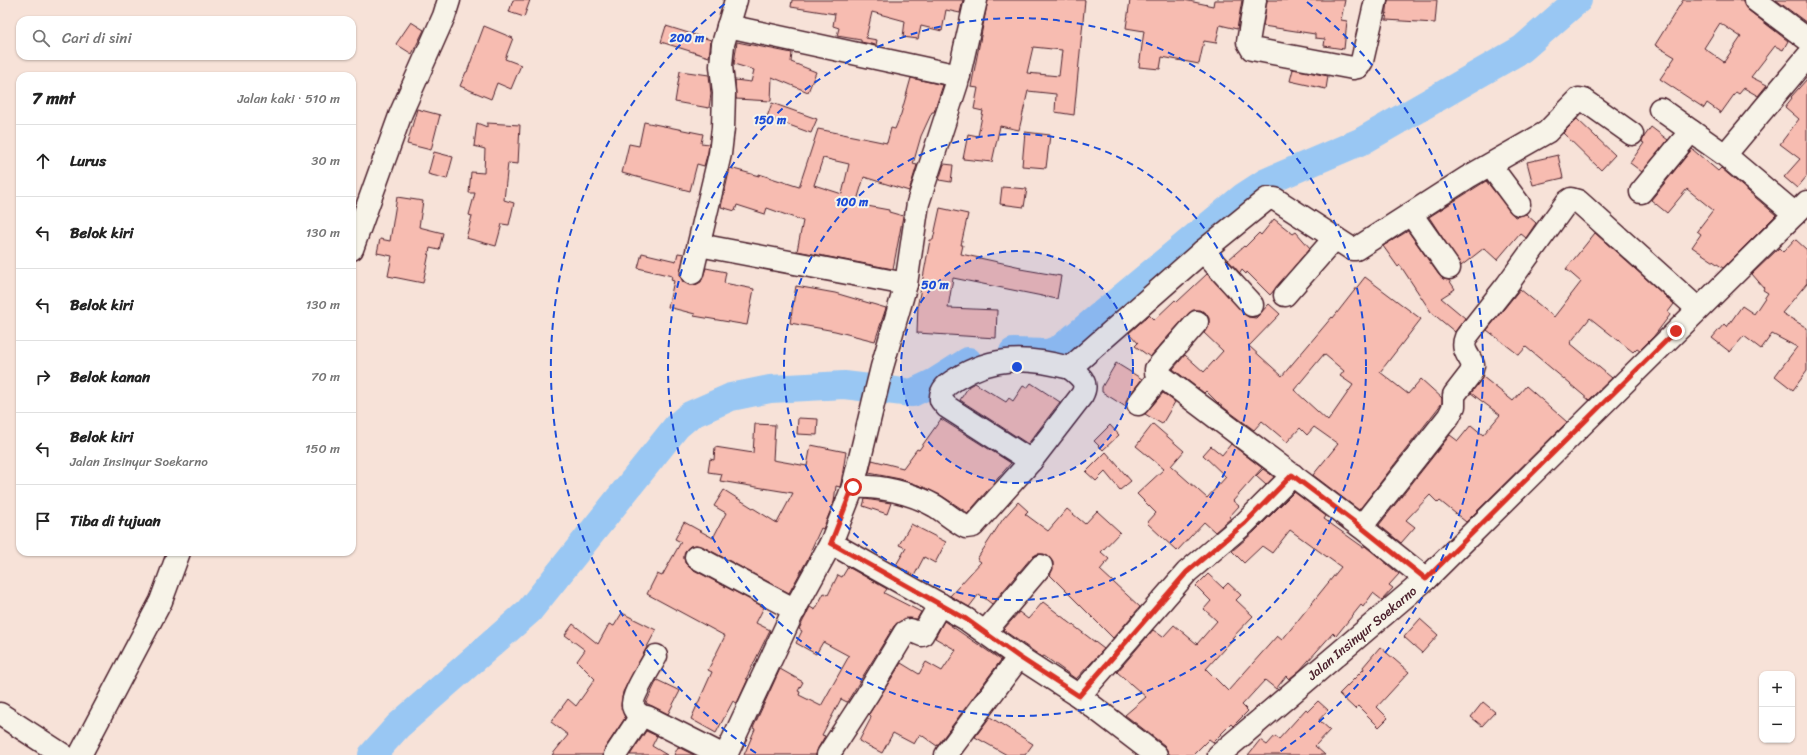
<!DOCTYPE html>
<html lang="id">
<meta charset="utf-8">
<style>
body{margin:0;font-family:Sriracha,sans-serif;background:#f6f6f6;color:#222}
.controls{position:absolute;right:12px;bottom:12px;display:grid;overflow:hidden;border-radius:8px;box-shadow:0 1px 3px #0004}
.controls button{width:36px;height:36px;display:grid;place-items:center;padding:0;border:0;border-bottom:1px solid #e0e0e0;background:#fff;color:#222;font:20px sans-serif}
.stop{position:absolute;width:12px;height:12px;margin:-9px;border:3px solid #d93025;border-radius:50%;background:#fff}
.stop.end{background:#d93025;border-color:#fff;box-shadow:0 1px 4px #0008}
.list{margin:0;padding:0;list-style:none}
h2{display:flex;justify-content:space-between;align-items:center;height:52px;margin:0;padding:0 16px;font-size:17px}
h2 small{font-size:13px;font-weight:400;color:#767676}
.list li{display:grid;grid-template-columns:26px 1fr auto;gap:12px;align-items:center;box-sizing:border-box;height:72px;padding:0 16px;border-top:1px solid #e0e0e0}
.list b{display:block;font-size:15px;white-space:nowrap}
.list p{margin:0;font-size:13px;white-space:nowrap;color:#767676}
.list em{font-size:13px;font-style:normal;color:#767676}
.icon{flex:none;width:22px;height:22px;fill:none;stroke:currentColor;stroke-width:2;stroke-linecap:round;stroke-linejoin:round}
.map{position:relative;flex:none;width:1807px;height:755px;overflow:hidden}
.search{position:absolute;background:#fff;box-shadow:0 1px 3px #0004;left:16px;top:16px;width:340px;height:44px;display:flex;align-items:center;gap:10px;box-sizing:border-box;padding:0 14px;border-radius:12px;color:#767676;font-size:15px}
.panel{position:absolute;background:#fff;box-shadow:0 1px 3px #0004;left:16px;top:72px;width:340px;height:484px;border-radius:12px}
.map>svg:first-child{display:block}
</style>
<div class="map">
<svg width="1807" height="755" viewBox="0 0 1807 755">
<rect width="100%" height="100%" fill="#f7e2d8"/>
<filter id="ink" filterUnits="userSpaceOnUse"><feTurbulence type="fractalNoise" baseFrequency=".025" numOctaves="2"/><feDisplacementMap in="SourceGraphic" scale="8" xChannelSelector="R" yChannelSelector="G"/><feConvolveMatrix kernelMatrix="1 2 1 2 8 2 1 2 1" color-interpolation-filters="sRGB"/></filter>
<g filter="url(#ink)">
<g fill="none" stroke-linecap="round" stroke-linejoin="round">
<g stroke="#99c7f3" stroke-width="28">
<polyline points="1013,352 1048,353 1061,348 1243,197 1266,182 1362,141 1522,49 1578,0"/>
<polyline points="372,755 398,726 529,611 677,426 690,415 731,397 770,389 844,385 912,393 933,383 968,361"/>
</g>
</g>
<g fill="#f7bcb1" stroke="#4a1f2b" fill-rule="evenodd">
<polygon points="513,0 530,0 524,17 509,12"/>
<polygon points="792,0 963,0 960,13 946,10 942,31 921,26 918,39 903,37 905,21 872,12 866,38 877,40 876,45 861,42 861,40 837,36 839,28 833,26 835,14 791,7"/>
<path d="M988,0h97l-11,115 -19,-3 1,-18 -28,-3 -9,39 -19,-4 -8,36 -29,-3 5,-25 10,2 5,-25 -9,-2 4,-21 -7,-1zM1033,47l29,3 -3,26 -32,-3z"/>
<polygon points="1130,0 1184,0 1213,6 1214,0 1242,0 1237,29 1220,25 1216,43 1204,41 1199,64 1162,57 1160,69 1139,67 1144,31 1126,28"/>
<polygon points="1267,0 1345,0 1341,20 1347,21 1344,49 1324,46 1325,39 1315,38 1315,34 1263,26"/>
<polygon points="1388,0 1437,0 1435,23 1386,20"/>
<path d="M1683,0h60l5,10 40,31 -5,9 -8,-4 -24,31 16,8 -9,11 -14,-8 -5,6 -3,-2 -15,21 -14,-10 -3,5 -44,-29 15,-22 -20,-12zM1720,23l21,14 -17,25 -20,-14z"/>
<polygon points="1776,0 1807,0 1807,23"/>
<polygon points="411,22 424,30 412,54 396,44"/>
<polygon points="484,26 513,38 505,59 521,65 511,89 497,83 491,99 460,86 466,72 467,72"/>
<polygon points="666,26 711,40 709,57 661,42"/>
<polygon points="737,42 792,53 791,62 816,72 808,92 772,77 771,101 736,99 735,80 751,82 754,70 734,64"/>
<polygon points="1293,69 1328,76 1326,89 1290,81"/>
<polygon points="680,71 709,75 711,94 709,108 675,102"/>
<path d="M911,78l32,7 -9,27h-2l-11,24 -8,28 4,1 -8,26 -45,-14 -8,27 33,6v2l14,4 -10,53 -96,-18 6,-30 -36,-13 -2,6 -28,-9 -2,6 -14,-4 9,-39 29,8v-2l40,13 19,-58 69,14 4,-15 4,1 6,-15zM823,158l26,6 -7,30 -28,-9z"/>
<polygon points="1807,79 1807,176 1797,188 1784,177 1800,159 1780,144 1799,119 1785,107 1792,98 1791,97"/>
<polygon points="772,103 817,119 811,133 767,117"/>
<polygon points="417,109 440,115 431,150 407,144"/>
<polygon points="1577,119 1615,155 1601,170 1563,133"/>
<polygon points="644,122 703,134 701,143 709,144 708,152 704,166 697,164 690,191 622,173 629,144 639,146"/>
<polygon points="477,123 487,127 487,123 520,125 518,164 508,163 504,200 514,203 509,225 502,224 496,246 466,238 472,216 469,215 475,193 469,193 471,172 484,173 485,149 474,146"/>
<polygon points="1651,127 1668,140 1642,172 1630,163 1644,143 1642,142 1644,137"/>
<polygon points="1025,132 1050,135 1046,168 1022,166"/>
<polygon points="1692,149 1718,171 1721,168 1776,215 1723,268 1692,247 1701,234 1697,231 1713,210 1687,189 1667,213 1651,200"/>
<polygon points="434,152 453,157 447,179 428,174"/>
<polygon points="1558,155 1563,178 1533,185 1527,162"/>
<polygon points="944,164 953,165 951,182 939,180"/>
<polygon points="1486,181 1515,217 1526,214 1536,223 1526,238 1520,233 1497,260 1484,248 1461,266 1429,217"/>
<polygon points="1002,187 1027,189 1024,207 1000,204"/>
<polygon points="397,197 423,201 419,227 443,233 439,250 430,248 423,283 388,276 392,256 377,253 380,239 390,241"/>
<polygon points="940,208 968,214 961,245 963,245 961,254 1021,267 1020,269 1061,276 1057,299 953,278 948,308 997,310 996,338 917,333 918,303 923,278 930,240 933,240"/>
<polygon points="1274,219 1293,234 1296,232 1310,248 1270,295 1247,272 1246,274 1242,270 1240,273 1228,260 1244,246 1245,247 1259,233 1261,235"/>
<polygon points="1408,231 1439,275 1443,279 1449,280 1455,289 1441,298 1465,318 1455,332 1431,312 1400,265 1398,267 1383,246"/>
<polygon points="1595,233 1674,304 1668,312 1670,315 1654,336 1640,350 1637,348 1633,352 1590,318 1570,343 1612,378 1589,400 1526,347 1519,355 1487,330 1520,289 1554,317 1581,282 1566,269"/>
<polygon points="1795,239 1807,250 1807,283 1782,313 1807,328 1807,371 1793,390 1775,376 1797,347 1772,334 1761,349 1744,336 1730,352 1712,338 1724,324 1727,327 1742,306 1754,314 1768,293 1763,290 1764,288 1752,274 1779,248 1783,252"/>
<polygon points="642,253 676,261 678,253 684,254 680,276 683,282 689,285 695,285 701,282 706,268 726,272 724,283 754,289 747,325 694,316 695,314 668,307 674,281 671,280 672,276 638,268"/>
<path d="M1207,274l41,43 8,1 13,-14 11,10 -31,32 33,30 50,-59 1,1 32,-41 56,42 -41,53 28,22 13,-15 21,19v5l-83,107 -46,-35 25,-31 -24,-17 -7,8 -7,-7 -13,14 -25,-21 -8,9 -35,-26 -13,-13 -2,2 -31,-24 12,-14 19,17 19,-21 -19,-18 5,-9v-6l-4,-6 -6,-2h-6l-5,4 -38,43 -15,-11 3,-3 -9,-10 20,-18 5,5 21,-20 2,2zM1324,354l20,17 -4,5 13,9 -25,36 -34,-31z"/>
<polygon points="796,286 835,293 886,308 875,341 835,331 790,323"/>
<polygon points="1116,363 1142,379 1128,397 1126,407 1102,392 1102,387"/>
<polygon points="1483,377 1513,401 1526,386 1567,422 1466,522 1440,501 1438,503 1430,495 1406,520 1415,527 1401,543 1379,525 1450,435 1458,441 1471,425 1483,435 1500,415 1471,393"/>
<polygon points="975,383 1006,402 1009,398 1013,401 1023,386 1027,388 1031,383 1060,402 1028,444 960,400 969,386"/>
<polygon points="1163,393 1175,402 1162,424 1145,414"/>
<polygon points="798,418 818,419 817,435 797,434"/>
<polygon points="941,419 1011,463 968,513 942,496 921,486 900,479 869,473 872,460 903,468 917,449 919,450"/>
<polygon points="755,424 775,425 773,460 807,466 811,445 846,452 841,483 840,487 836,486 834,502 823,529 821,528 810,552 811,553 789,593 702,546 696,545 690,546 685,551 684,558 685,563 690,568 764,607 756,623 770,630 746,679 748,679 737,703 733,701 716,733 691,719 712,672 708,670 725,636 647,594 657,574 662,576 681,542 675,539 684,522 713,538 726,513 714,506 724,490 777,523 793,493 720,481 722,474 708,472 710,459 714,460 715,447 753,453"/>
<polygon points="1153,424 1184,451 1171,466 1207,498 1226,477 1203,455 1211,446 1222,455 1231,444 1262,468 1233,501 1239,506 1229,517 1231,518 1215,532 1204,522 1177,551 1147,523 1156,513 1137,494 1164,469 1136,446"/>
<polygon points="1110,425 1119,435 1103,450 1094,441"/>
<polygon points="1106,452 1131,481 1120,490 1105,472 1096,481 1086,472"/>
<polygon points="1263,469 1274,477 1266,485 1256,476"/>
<polygon points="1294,492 1326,516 1324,519 1363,547 1365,546 1399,574 1389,585 1393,588 1382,600 1373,593 1363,607 1361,605 1336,636 1333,633 1300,670 1289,679 1286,676 1276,689 1265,680 1242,705 1248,711 1233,726 1231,724 1213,742 1209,739 1193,755 1170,755 1164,745 1125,715 1146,697 1117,672 1153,630 1163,637 1174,625 1197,644 1217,621 1204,609 1211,601 1196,586 1208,574 1223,588 1228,583 1241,595 1236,600 1253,616 1232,638 1233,639 1206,669 1228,691 1277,636 1282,640 1341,567 1290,530 1272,553 1262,546 1244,563 1232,551 1254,532"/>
<polygon points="865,499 891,503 887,514 863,506"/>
<polygon points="1018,502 1028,511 1025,514 1048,531 1067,509 1085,524 1097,511 1120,532 1101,552 1109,559 1100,570 1140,607 1113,638 1050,575 1053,569 1053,562 1049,557 1044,554 1037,554 1031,558 992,604 979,594 969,607 950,596 981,562 977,559 1003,519"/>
<polygon points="911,524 946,542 935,563 924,557 914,576 896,565 906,548 899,545"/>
<polygon points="848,567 887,589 884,593 921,612 917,619 905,618 894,626 847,702 841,699 822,735 825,736 818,748 816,755 744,755 755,729 753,728 780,669 803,682 798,691 800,692 799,695 821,706 849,656 823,642 816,654 796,643 802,631 799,629 810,607 815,610 824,593 828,595 838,575 842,577"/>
<polygon points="1043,602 1104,649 1076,679 1044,656 1042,657 1003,630 1019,612 1028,619"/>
<polygon points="622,613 656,630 623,692 621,706 625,718 605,748 603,755 552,755 568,735 551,722 568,699 576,706 595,679 577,661 585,650 565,635 573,624 598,644 609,624 614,626"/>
<polygon points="1420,619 1438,635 1422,653 1404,637"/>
<polygon points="944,621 1001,660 937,746 920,734 914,744 893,733 882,753 859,741 870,720 871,716 869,714 901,663 919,674 926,662 942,671 956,650 935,638"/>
<polygon points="1380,647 1409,672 1377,707 1388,718 1379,727 1358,706 1355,709 1339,694 1364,669 1363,667"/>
<polygon points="657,680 680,691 668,714 646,703"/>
<polygon points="1318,701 1328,710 1319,720 1330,730 1315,746 1325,755 1248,755 1260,740 1267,745 1275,736 1279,739 1306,709 1308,711"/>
<polygon points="1483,702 1495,712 1482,726 1471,717"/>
<polygon points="990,717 1033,744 1025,755 1007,755 975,737"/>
<polygon points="646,731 657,736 652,746 667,755 630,755"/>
<polygon points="678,747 694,755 674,755"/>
</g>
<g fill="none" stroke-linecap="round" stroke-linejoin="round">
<defs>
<g id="minor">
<polyline points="1255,0 1248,42 1252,49 1353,68 1358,67 1362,61 1376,0"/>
<polyline points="1755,0 1807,39"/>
<polyline points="728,26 959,76"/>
<polyline points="1660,109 1725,155 1795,214"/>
<polyline points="1725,155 1807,57"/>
<polyline points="1490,165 1519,204"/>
<polyline points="1641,192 1691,131"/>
<polyline points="1411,214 1449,268"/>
<polyline points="699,245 906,284"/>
<polyline points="352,249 401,113 444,16 449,0"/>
<polyline points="1203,251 1252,305"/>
<polyline points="692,273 720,154 723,128 724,93 721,66 723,44 736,0"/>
<polyline points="1285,295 1335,238"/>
<polyline points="1197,322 1156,369 1156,372 1361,527 1426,579"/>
<polyline points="1138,404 1160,376"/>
<path d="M1031,461l-84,-54 -6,-7c-1,-11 7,-16 15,-21 38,-24 73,-22 114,-11"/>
<path d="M853,487c26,-2 59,6 82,19 11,7 20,15 31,21l7,-1 58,-65 51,-66c7,-13 -2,-19 -12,-27l133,-117 64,-52h8l77,50h4l112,-72 79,-45 32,-33 5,1 48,34"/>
<path d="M1361,527l88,-111 5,-10v-11l17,-22 2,-8c-5,-11 -12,-16 -7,-28l41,-52 60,-83 4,-3 7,2 120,108"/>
<polyline points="831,543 966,619 1019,657 1079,696 1156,755"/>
<polyline points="696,557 795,610"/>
<polyline points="985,632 1041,566"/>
<polyline points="1079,696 1187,572 1245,523 1293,475"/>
<polyline points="0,714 63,755"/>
<path d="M641,716c-3,-2 -7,-6 -8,-10 -2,-10 18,-40 23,-50"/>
<polyline points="80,755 161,601 179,552"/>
<polyline points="615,755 641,716 647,717 722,755"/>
<polyline points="726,755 792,614 831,543 853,487 882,367 906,284 918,203 957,83 976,0"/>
<polyline points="828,755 867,695 905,632 910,630 922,635 940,604"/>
<polyline points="946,755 1019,657"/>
</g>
<polyline id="major" points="1219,755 1426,579 1807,202"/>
</defs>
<use href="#minor" stroke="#4a1f2b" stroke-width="25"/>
<use href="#major" stroke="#4a1f2b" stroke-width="25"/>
<use href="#minor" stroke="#f7f3e8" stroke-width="22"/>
<use href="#major" stroke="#f7f3e8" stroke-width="22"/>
</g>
</g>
<g fill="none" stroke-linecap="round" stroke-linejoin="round" filter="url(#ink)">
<polyline stroke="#d93025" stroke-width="5" points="853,487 831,543 966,619 1019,657 1079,696 1187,572 1245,523 1292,475 1361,527 1426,579 1676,331"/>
</g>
<circle cx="1017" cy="367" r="116" fill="#1d4ed8" fill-opacity=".12"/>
<g fill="none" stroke="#1d4ed8" stroke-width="2" stroke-dasharray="7 5">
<circle cx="1017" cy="367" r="116"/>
<circle cx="1017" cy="367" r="233"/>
<circle cx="1017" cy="367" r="349"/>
<path d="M756 753A466 466 0 0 1 727 2M1307 2A466 466 0 0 1 1278 753"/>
</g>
<g text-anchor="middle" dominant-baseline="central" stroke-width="4" stroke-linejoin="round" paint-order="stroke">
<g font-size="13" fill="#4a1f2b" stroke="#f7f3e8">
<text transform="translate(1362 633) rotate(-40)">Jalan Insinyur Soekarno</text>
</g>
</g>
<circle cx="1017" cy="367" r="6" fill="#1d4ed8" stroke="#f7f3e8" stroke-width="2"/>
<g font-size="12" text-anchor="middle" font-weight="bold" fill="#1d4ed8" stroke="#f7f3e8" stroke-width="4" stroke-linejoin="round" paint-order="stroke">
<text x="687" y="42">200 m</text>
<text x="770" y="124">150 m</text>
<text x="852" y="206">100 m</text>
<text x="935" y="289">50 m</text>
</g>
</svg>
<div class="controls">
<button>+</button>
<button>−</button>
</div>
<div class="stop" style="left:853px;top:487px"></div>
<div class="stop end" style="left:1676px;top:331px"></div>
<div class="search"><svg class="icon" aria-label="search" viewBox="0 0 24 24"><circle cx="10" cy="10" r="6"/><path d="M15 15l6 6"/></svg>Cari di sini</div>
<section class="panel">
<h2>7 mnt<small>Jalan kaki · 510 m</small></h2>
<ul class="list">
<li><svg class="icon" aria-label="ahead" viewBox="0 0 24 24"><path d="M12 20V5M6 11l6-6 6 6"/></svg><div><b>Lurus</b></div><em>30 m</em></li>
<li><svg class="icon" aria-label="left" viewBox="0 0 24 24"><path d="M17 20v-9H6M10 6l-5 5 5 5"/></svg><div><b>Belok kiri</b></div><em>130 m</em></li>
<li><svg class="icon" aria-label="left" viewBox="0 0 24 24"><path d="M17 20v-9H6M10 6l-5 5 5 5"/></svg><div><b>Belok kiri</b></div><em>130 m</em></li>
<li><svg class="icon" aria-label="right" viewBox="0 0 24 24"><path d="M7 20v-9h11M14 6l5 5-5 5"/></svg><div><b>Belok kanan</b></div><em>70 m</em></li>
<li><svg class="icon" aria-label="left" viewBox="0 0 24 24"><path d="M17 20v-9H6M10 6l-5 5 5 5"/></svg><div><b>Belok kiri</b><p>Jalan Insinyur Soekarno</p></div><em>150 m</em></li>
<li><svg class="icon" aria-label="arrive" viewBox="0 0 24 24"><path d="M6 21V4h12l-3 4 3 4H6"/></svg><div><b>Tiba di tujuan</b></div></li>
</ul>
</section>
</div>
